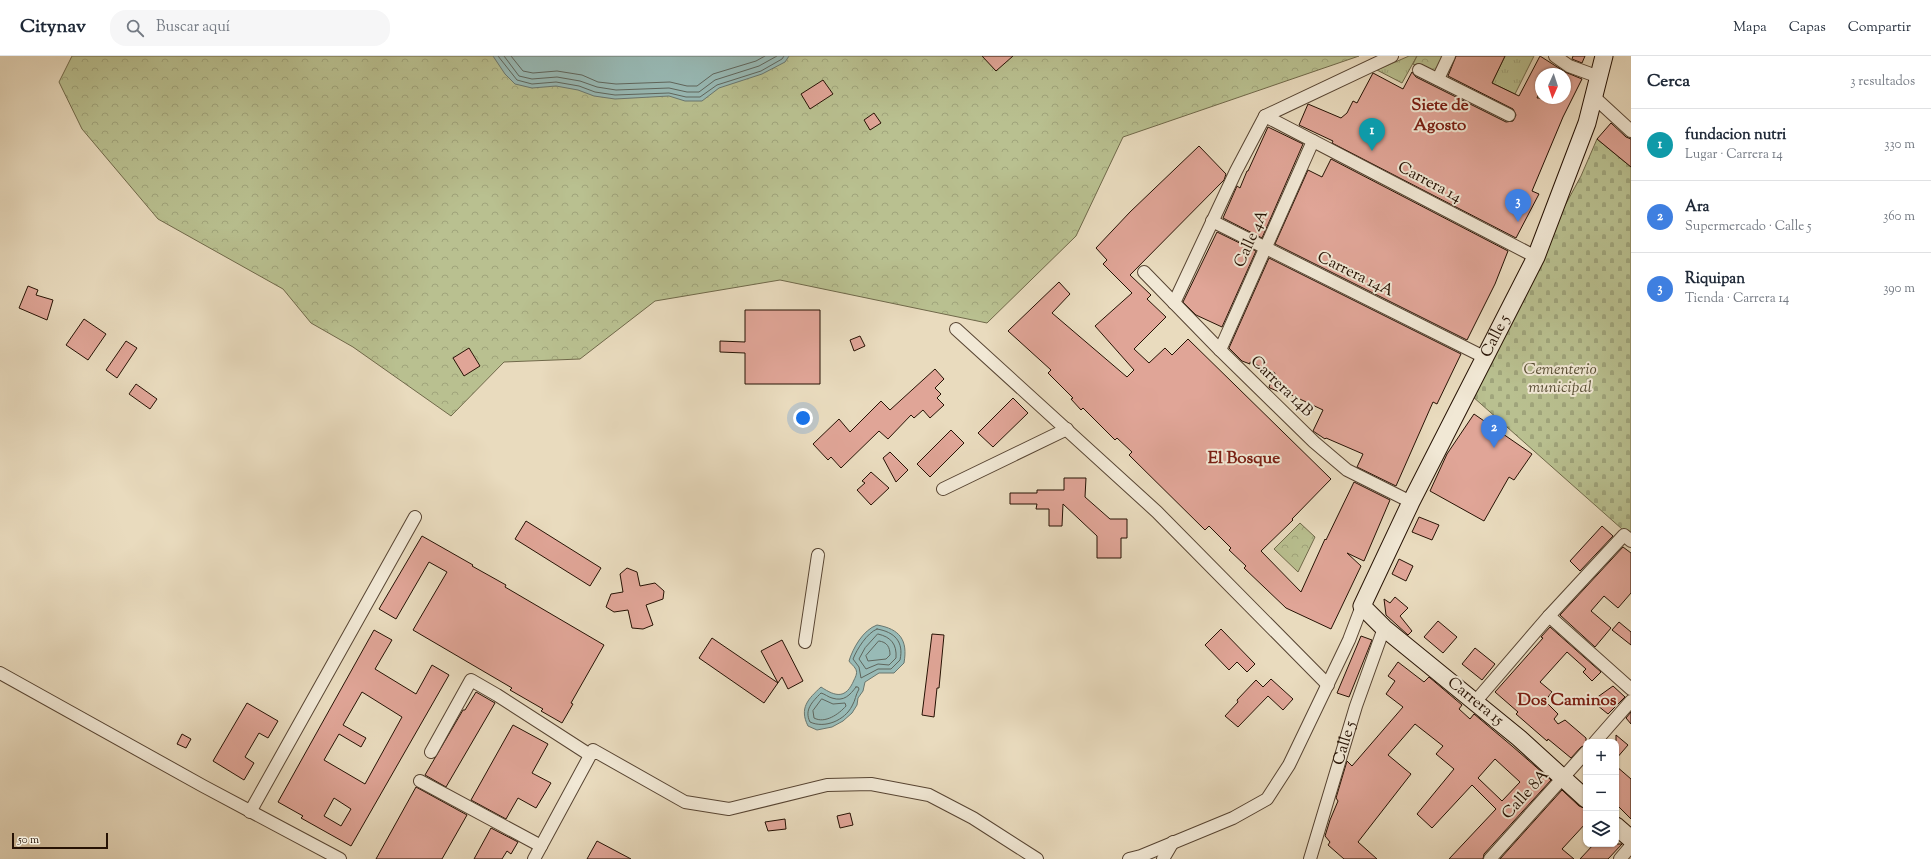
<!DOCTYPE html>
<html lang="es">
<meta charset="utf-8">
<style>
body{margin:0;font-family:"Sorts Mill Goudy",serif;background:#f6f6f7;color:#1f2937}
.controls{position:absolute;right:12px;bottom:12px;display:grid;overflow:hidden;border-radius:8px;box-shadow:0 1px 3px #0004}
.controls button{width:36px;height:36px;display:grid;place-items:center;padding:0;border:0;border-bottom:1px solid #e0e1e3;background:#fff;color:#1f2937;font:20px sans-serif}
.compass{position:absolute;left:1535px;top:12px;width:36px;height:36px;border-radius:50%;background:#fff;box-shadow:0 1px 3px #0004;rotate:183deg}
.scale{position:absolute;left:12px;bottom:10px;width:96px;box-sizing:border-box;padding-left:4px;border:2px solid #261204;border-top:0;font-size:11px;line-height:14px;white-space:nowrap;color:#261204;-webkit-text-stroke:3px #f1e8d5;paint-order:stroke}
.you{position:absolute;left:803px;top:362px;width:14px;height:14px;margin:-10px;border:3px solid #fff;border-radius:50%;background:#1a73e8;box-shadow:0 0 0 6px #1a73e833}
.badge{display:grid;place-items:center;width:26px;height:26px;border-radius:50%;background:#8f2418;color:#fff;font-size:13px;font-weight:700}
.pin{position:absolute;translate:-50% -33px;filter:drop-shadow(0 1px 2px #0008)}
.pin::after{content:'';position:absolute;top:21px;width:14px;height:12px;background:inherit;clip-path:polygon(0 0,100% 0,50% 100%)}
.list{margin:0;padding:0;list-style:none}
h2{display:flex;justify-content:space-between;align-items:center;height:52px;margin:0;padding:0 16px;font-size:17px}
h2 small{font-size:13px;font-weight:400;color:#747a83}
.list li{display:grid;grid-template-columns:26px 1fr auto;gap:12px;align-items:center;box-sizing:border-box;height:72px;padding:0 16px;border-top:1px solid #e0e1e3}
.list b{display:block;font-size:15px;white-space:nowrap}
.list p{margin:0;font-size:13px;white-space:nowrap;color:#747a83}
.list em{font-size:13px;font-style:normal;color:#747a83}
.icon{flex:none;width:22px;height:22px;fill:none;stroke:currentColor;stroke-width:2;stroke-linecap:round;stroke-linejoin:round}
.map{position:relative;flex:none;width:1631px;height:803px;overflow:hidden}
header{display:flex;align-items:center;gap:24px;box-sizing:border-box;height:56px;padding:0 20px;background:#fff;border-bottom:1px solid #e0e1e3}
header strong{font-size:19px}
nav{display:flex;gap:22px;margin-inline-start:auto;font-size:14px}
.search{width:280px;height:36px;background:#f6f6f7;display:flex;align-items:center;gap:10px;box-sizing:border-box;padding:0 14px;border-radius:16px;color:#747a83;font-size:15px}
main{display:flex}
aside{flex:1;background:#fff}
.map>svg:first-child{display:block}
</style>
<header>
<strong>Citynav</strong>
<div class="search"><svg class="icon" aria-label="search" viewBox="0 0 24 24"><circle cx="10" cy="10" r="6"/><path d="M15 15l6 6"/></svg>Buscar aquí</div>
<nav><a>Mapa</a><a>Capas</a><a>Compartir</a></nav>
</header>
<main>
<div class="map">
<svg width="1631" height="803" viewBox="0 0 1631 803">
<defs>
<pattern id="grass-tufts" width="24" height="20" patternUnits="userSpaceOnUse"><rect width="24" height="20" fill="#b9c090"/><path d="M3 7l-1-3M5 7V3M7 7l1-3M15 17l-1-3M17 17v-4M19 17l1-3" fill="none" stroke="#9fa47b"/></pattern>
<pattern id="cemetery-stones" width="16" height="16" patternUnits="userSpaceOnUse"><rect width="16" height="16" fill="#b9c090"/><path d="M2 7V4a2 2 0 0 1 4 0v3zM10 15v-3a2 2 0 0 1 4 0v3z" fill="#9fa47b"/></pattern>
<pattern id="park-crowns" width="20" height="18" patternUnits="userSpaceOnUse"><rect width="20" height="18" fill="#b9c090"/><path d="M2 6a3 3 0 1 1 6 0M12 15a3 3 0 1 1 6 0" fill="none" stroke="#9fa47b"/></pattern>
</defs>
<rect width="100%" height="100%" fill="#e9dbbe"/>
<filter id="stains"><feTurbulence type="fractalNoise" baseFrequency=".005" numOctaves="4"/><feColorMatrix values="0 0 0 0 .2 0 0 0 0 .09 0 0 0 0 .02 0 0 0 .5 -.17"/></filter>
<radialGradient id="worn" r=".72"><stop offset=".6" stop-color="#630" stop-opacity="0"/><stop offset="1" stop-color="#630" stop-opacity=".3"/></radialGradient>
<g fill="url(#grass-tufts)" stroke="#70694a">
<polygon points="1409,0 1417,0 1402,27 1377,14"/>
<polygon points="1505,0 1534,0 1515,38 1492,27"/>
</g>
<polygon fill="url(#cemetery-stones)" stroke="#70694a" points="1597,83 1631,111 1631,481 1472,340 1556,166 1581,120"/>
<g fill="url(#park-crowns)" stroke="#70694a">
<polygon points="72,0 1359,0 1123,81 1076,180 987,267 780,224 655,245 580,303 504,306 451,360 353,291 311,267 283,233 158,163 82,73 59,26"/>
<polygon points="1417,0 1447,0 1436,20 1413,8"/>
<polygon points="1300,467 1315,481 1298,516 1274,493"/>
</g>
<g fill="#98bab6" stroke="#6a776f">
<polygon points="493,0 789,0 785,6 762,18 719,32 702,45 685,45 669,40 615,43 594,40 578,34 556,30 532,32 515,28 505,18"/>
<path d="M877,569c23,4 31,15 27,38l-10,10h-15l-14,9 -2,9 -5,7 -1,7 -5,8 -9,8 -11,6 -15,3 -9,-4c-9,-18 0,-27 13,-39 15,10 25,12 33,-7 2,-4 4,-8 1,-12 -1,-2 -5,-5 -6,-7 4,-13 14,-31 28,-36z"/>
</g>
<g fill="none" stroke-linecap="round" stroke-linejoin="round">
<g stroke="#5f665d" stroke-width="1">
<polyline points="498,0 517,24 532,28 556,26 579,30 595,36 615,39 669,37 686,41 700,41 717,29 761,15 782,3 784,0"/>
<polyline points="504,0 519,20 532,23 557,21 580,25 597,31 616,34 669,32 687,36 699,36 715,24 759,10 777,0"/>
<polyline points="511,0 523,15 533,17 557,15 582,19 598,26 616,28 670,26 687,30 697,30 713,18 756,5 765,0"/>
<path d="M877,573c18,3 27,13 23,31l-9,9h-13l-17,9 -2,-11 -6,-8c4,-10 14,-26 24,-30z"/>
<path d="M878,578c13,3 19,10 18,24l-7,7 -11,-1 -12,5 -7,-10 6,-11z"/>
<path d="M879,585c8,1 11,6 11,14l-4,4 -18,2 -2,-5z"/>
<path d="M856,631h2l1,2c-4,7 -3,10 -7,17 -7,14 -27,23 -42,16 -6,-12 2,-20 11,-29 4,1 7,4 11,5 12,4 18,-3 24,-11z"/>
<path d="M822,643l11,5 12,-1 1,3c-7,8 -21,18 -32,12l-1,-7z"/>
</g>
</g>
<g fill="#e0a597" stroke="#261204" fill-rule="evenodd">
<polygon points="982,0 1013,0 996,15"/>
<path d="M1456,0h49l-13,27 27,13 21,-40 25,16 17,7 -19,38 -31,74 7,3 -23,44 -184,-95 1,-2 -34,-16 9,-21 33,14 6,-5 6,-12 4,2 16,-30 30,16 9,-17 4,5 90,45 7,-1 3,-6 -3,-6 -65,-33zM1541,18h24v24h-28l4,-9z"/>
<polygon points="1573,0 1585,0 1582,7 1572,3"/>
<polygon points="823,24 833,38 810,53 801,38"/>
<polygon points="874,57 881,67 870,74 864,64"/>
<polygon points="1611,67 1626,81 1631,83 1631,111 1597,83"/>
<polygon points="1268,71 1303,88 1262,182 1223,162 1237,130 1240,132 1247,115 1248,115"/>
<polygon points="1199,90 1226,118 1224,124 1130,219 1151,239 1147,243 1166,261 1134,293 1149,307 1165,292 1172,299 1188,283 1331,423 1292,463 1293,464 1261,495 1301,536 1325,483 1326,484 1354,426 1390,444 1364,505 1347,497 1361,510 1331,573 1286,552 1244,512 1246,510 1229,494 1231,492 1209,470 1205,474 1129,399 1132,396 1117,382 1115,384 1083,352 1081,354 1071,343 1073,342 1048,317 1051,314 1008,275 1059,226 1070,238 1052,257 1127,321 1134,314 1095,270 1132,237 1103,208 1107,204 1096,192 1130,156"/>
<polygon points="1331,103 1508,195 1495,228 1467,284 1275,188 1308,114 1322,121"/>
<polygon points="1217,176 1256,195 1222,271 1196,259 1183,246"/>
<polygon points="1269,202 1461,298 1437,348 1433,346 1396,430 1357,411 1363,398 1326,382 1325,383 1313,375 1323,354 1285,336 1284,338 1270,332 1269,331 1275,317 1250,306 1250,308 1242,305 1229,292"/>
<polygon points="28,230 38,234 36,239 53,244 47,264 19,252"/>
<polygon points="745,254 820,254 820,328 745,328 745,297 720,296 720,285 745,286"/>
<polygon points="84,263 106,278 88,304 66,289"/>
<polygon points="860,280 865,290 854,295 850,284"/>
<polygon points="126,285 137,292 117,322 106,314"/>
<polygon points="469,292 480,310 464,320 453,302"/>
<polygon points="935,313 944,323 935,332 941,338 937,342 944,349 930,362 923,354 914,362 911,359 888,383 879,375 841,412 831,401 828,404 813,388 839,363 850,376 881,345 890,354"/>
<polygon points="136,328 157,343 150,353 129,338"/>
<polygon points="1013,342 1028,357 993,391 978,377"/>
<polygon points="1474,358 1532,398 1514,424 1509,421 1484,465 1430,435 1447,398"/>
<polygon points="951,374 964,387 930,421 917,408"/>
<polygon points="890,396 908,414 896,426 883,402"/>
<polygon points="871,416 889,432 871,449 857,434 865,427 862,425"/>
<polygon points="1064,422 1086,422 1085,441 1110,463 1127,463 1127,482 1121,482 1121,502 1097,502 1097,480 1063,448 1062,470 1049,470 1049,453 1036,453 1037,448 1010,448 1010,437 1037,437 1037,434 1064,434"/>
<polygon points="1419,461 1439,469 1432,484 1412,476"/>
<polygon points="526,465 601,512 590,530 515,483"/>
<polygon points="1602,470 1613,480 1580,515 1570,505"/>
<polygon points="422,480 473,509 472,510 506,529 505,531 604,589 571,647 573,648 562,667 541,655 543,653 510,634 512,632 413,574 447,516 429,506 396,563 379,553"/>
<polygon points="1623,491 1631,497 1631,537 1618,552 1604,540 1591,555 1611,572 1595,591 1560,559"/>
<polygon points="1399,503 1413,510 1406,525 1392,518"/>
<polygon points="627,512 637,516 640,530 655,527 664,535 663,543 646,549 653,569 643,573 632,572 628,554 614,556 606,551 611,538 623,536 620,518"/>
<polygon points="1395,541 1408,552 1400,560 1412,575 1408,579 1386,559 1384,543 1390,547"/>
<polygon points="1438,565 1457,581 1443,597 1424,581"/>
<polygon points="1619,566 1631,576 1631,589 1612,574"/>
<polygon points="1550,571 1601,616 1592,625 1583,616 1586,613 1567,596 1540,626 1552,636 1545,645 1558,658 1554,663 1558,668 1565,664 1586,682 1586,689 1581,691 1571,702 1548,683 1547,685 1516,658 1518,656 1495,636 1543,582 1541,581"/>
<polygon points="1221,573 1255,608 1247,616 1237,606 1229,614 1205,589"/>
<path d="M374,574l18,10 -17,29 41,25 16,-29 17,10 -98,171 -50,-28 2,-2 -25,-14zM362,636l40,25 -37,67 -41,-24 15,-26 22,13 5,-9 -23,-13zM334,742l17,11 -10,17 -17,-10z"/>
<polygon points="932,578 944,579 939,632 937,632 934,661 922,659"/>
<polygon points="1361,580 1372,584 1349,641 1337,637"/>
<polygon points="712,582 778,627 761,595 782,584 803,625 788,633 782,621 764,647 699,602"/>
<polygon points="1475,592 1495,608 1482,624 1462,608"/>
<path d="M1398,606l26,20 5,-5 33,28 -3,4 11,10 4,-5 38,32 39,34 -67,74 -1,5h-34l47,-50 -24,-24 -40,43 -15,-14 37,-45 -18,-15 7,-8 -28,-22 -27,31 23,19 -53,68 19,17h-33l-16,-14 2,-3 -5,-6 5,-16 8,-19 -2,-3 11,-37 5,5 51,-59 -17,-13 9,-13 -7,-5zM1495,703l25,23 -18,19 -24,-23z"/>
<polygon points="1271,623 1293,643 1283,654 1268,640 1238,671 1225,660 1238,646 1237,644 1256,624 1263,631"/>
<polygon points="1613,630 1625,641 1608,658 1592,645"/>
<polygon points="476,636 495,647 446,731 425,719 463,654 465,654"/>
<polygon points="247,647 278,665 268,682 259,677 245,701 254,707 244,724 213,705"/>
<polygon points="1631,656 1631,668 1626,662"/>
<polygon points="513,669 548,688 532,717 551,727 536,752 518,742 506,763 471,744"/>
<polygon points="182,678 191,683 186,692 177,688"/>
<polygon points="1616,679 1628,689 1616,703"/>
<polygon points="1616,710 1631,723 1631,763 1616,748"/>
<polygon points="416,731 467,759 442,803 376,803"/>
<polygon points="1562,734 1579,750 1586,753 1586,767 1562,793 1574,803 1500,803"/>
<polygon points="850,757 853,769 840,772 837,760"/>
<polygon points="785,763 786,773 768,775 765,766"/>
<polygon points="491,772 518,786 511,798 507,795 502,803 474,803"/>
<polygon points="597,785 631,803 587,803"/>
<polygon points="1594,788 1622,788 1608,803 1580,803"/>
</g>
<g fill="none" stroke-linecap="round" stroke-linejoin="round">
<defs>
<g id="street">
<polyline points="1555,0 1569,10 1599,21"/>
<polyline points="1419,14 1509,59"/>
<polyline points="1438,23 1449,0"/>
<polyline points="1594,41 1631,75"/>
<polyline points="1265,60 1536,201"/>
<polyline points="1212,165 1484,301"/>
<polyline points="1144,216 1220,294 1314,386 1347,414 1411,446"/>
<polyline points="1174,247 1236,115 1265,60 1392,0"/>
<polyline points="956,273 1157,456 1328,629"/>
<polyline points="1220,294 1313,85"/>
<polyline points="943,433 1067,373"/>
<polyline points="1549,560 1631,633"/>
<polyline points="805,586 818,499"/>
<polyline points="0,617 203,730 340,803"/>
<polyline points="1475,646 1549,560 1624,479 1631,485"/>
<polyline points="1595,686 1631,645"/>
<polyline points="431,696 471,624 497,639 590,699"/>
<polyline points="420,725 541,790"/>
<polyline points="250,756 415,461"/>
<polyline points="534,803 593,694 685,746 729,753 827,729 871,728 929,739 973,762 1037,803"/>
<polyline points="1129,803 1141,800 1233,762 1267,743 1289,709 1349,584 1362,550"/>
<polyline points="1163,803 1173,786"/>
<path id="s1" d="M1310,803l46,-153 28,-78"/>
<polyline points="1490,803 1586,696"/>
<polyline points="1620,803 1631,790"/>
</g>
<g id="secondary">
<path id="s2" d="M1586,743l-67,-61 -135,-110 -22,-22 49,-104 125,-245 51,-134 17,-67"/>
<polyline points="1616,770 1631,783"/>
</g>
</defs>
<use href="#street" stroke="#574432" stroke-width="14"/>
<use href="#secondary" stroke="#261204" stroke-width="19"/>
<use href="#street" stroke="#f1e8d5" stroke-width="12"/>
<use href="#secondary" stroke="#f1e8d5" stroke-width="17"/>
</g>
<g text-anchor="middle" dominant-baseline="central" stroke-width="4" stroke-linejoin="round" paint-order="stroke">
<g font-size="16" fill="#261204" stroke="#f1e8d5">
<text transform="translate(1429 127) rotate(28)">Carrera 14</text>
<text transform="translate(1252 183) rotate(-66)">Calle 4A</text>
<text transform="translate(1355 219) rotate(26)">Carrera 14A</text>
<text stroke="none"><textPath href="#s2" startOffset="597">Calle 5</textPath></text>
<text transform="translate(1281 331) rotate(44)">Carrera 14B</text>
<text transform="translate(1475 646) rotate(39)">Carrera 15</text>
<text stroke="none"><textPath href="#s1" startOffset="121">Calle 5</textPath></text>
<text transform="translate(1526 739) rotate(-48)">Calle 8A</text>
</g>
<g font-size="16" font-style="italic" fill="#594f35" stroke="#f1e8d5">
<text x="1560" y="314">Cementerio<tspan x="1560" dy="18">municipal</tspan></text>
</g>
<g font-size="17" font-weight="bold" fill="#7a1f14" stroke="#f1e8d5">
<text x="1440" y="50">Siete de<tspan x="1440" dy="20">Agosto</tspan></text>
<text x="1244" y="403">El Bosque</text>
<text x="1567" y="645">Dos Caminos</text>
</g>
</g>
<rect width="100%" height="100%" filter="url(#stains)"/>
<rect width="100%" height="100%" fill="url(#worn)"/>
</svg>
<div class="controls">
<button>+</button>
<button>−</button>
<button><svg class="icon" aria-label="layers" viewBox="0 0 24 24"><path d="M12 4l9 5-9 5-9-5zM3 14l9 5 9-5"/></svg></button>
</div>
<svg class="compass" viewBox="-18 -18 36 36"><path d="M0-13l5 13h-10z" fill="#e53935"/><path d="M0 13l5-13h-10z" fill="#747a83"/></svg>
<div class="scale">50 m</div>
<div class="you"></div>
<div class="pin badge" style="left:1372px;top:95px;background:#0f9aa8">1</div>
<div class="pin badge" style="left:1494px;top:392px;background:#3f7fe0">2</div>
<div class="pin badge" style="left:1518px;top:166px;background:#3f7fe0">3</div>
</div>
<aside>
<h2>Cerca<small>3 resultados</small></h2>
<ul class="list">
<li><span class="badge" style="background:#0f9aa8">1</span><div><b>fundacion nutri</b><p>Lugar · Carrera 14</p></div><em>330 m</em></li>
<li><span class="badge" style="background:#3f7fe0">2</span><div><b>Ara</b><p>Supermercado · Calle 5</p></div><em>360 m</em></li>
<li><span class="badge" style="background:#3f7fe0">3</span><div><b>Riquipan</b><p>Tienda · Carrera 14</p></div><em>390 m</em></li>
</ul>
</aside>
</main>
